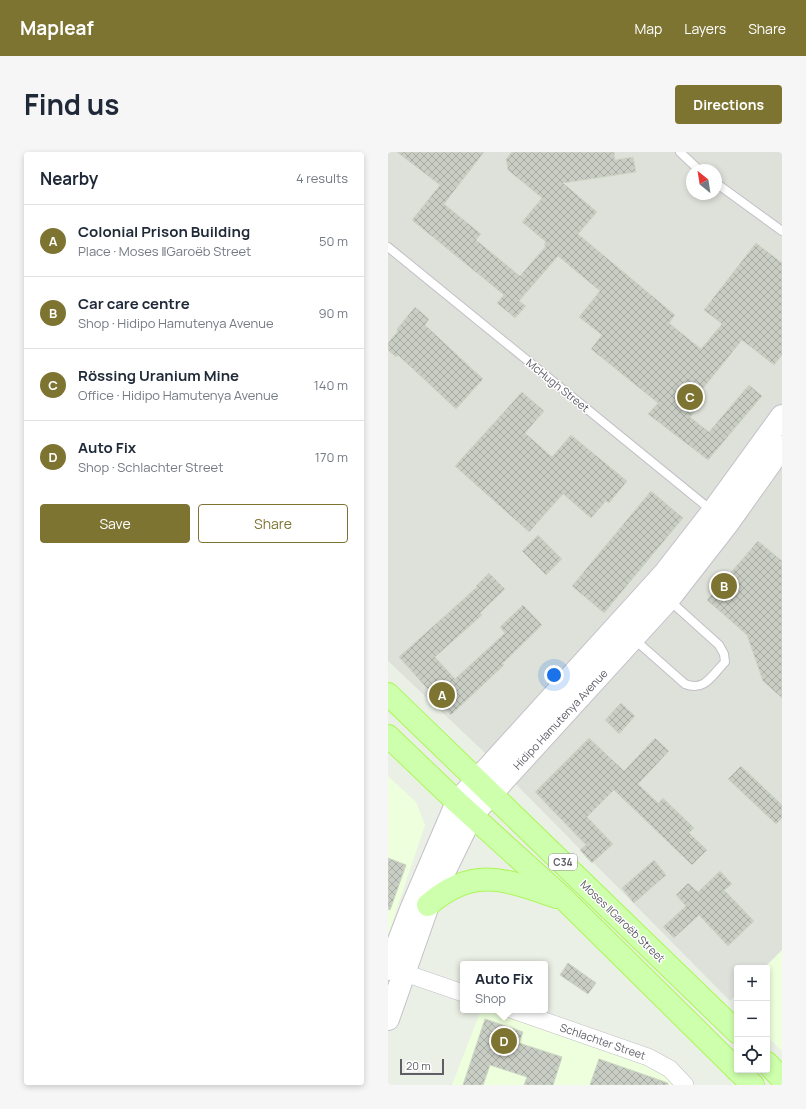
<!DOCTYPE html>
<meta charset="utf-8">
<style>
body{margin:0;font-family:Manrope,sans-serif;background:#f6f6f7;color:#1f2937}
.controls{position:absolute;right:12px;bottom:12px;display:grid;overflow:hidden;border-radius:4px;box-shadow:0 2px 6px #0003}
.controls button{width:36px;height:36px;display:grid;place-items:center;padding:0;border:0;border-bottom:1px solid #e0e1e3;background:#fff;color:#1f2937;font:20px sans-serif}
.compass{position:absolute;left:298px;top:12px;width:36px;height:36px;border-radius:50%;background:#fff;box-shadow:0 2px 6px #0003;rotate:330deg}
.scale{position:absolute;left:12px;bottom:10px;width:44px;box-sizing:border-box;padding-left:4px;border:2px solid #605d67;border-top:0;font-size:11px;line-height:14px;white-space:nowrap;color:#605d67;-webkit-text-stroke:3px #fff;paint-order:stroke}
.you{position:absolute;left:166px;top:523px;width:14px;height:14px;margin:-10px;border:3px solid #fff;border-radius:50%;background:#1a73e8;box-shadow:0 0 0 6px #1a73e833}
.badge{display:grid;place-items:center;width:26px;height:26px;border-radius:50%;background:#7d7432;color:#fff;font-size:13px;font-weight:700}
.pin{position:absolute;translate:-50% -50%;border:2px solid #fff;box-shadow:0 1px 4px #0006}
.popup{position:absolute;left:72px;top:809px;width:88px;height:52px;box-sizing:border-box;display:grid;place-content:center;border-radius:4px;background:#fff;filter:drop-shadow(0 1px 3px #0005);font-size:13px;white-space:nowrap;color:#747a83}
.popup b{font-size:15px;color:#1f2937}
.popup::after{content:'';position:absolute;left:50%;top:100%;margin-left:-8px;border:8px solid transparent;border-top-color:#fff}
.list{margin:0;padding:0;list-style:none}
h2{display:flex;justify-content:space-between;align-items:center;height:52px;margin:0;padding:0 16px;font-size:17px}
h2 small{font-size:13px;font-weight:400;color:#747a83}
.list li{display:grid;grid-template-columns:26px 1fr auto;gap:12px;align-items:center;box-sizing:border-box;height:72px;padding:0 16px;border-top:1px solid #e0e1e3}
.list b{display:block;font-size:15px;white-space:nowrap}
.list p{margin:0;font-size:13px;white-space:nowrap;color:#747a83}
.list em{font-size:13px;font-style:normal;color:#747a83}
.actions{display:flex;gap:8px;padding:12px 16px}
.actions a{flex:1;padding:9px 0;border:1px solid #7d7432;border-radius:4px;text-align:center;font-size:14px;color:#7d7432}
.actions .main{background:#7d7432;color:#fff}
.icon{flex:none;width:22px;height:22px;fill:none;stroke:currentColor;stroke-width:2;stroke-linecap:round;stroke-linejoin:round}
.map{position:relative;flex:none;width:394px;height:933px;overflow:hidden;border-radius:4px}
header{display:flex;align-items:center;gap:24px;box-sizing:border-box;height:56px;padding:0 20px;background:#7d7432;color:#fff}
header strong{font-size:19px}
nav{display:flex;gap:22px;margin-inline-start:auto;font-size:14px}
.intro{display:flex;align-items:center;justify-content:space-between;box-sizing:border-box;height:96px;padding:0 24px}
h1{margin:0;font-size:28px}
.button{padding:10px 18px;border-radius:4px;background:#7d7432;color:#fff;font-size:14px;font-weight:700}
main{display:flex;gap:24px;padding:0 24px}
aside{flex:1;background:#fff;border-radius:4px;box-shadow:0 2px 6px #0003}
.map>svg:first-child{display:block}
</style>
<header>
<strong>Mapleaf</strong>
<nav><a>Map</a><a>Layers</a><a>Share</a></nav>
</header>
<div class="intro"><h1>Find us</h1><a class="button">Directions</a></div>
<main>
<aside>
<h2>Nearby<small>4 results</small></h2>
<ul class="list">
<li><span class="badge">A</span><div><b>Colonial Prison Building</b><p>Place · Moses ǁGaroëb Street</p></div><em>50 m</em></li>
<li><span class="badge">B</span><div><b>Car care centre</b><p>Shop · Hidipo Hamutenya Avenue</p></div><em>90 m</em></li>
<li><span class="badge">C</span><div><b>Rössing Uranium Mine</b><p>Office · Hidipo Hamutenya Avenue</p></div><em>140 m</em></li>
<li><span class="badge">D</span><div><b>Auto Fix</b><p>Shop · Schlachter Street</p></div><em>170 m</em></li>
</ul>
<div class="actions"><a class="main">Save</a><a>Share</a></div>
</aside>
<div class="map">
<svg width="394" height="933" viewBox="0 0 394 933">
<defs>
<pattern id="building-cross-hatch" width="8" height="8" patternUnits="userSpaceOnUse"><rect width="8" height="8" fill="#c9cec4"/><path d="M0 0l8 8M0 8l8-8" fill="none" stroke="#a7aaa3"/></pattern>
</defs>
<rect width="100%" height="100%" fill="#ebf0e6"/>
<g fill="#edffdc">
<polygon points="0,624 28,650 37,673 0,783"/>
<polygon points="394,798 394,899 379,884 379,816 376,816"/>
<polygon points="93,858 125,858 260,905 297,933 64,933"/>
</g>
<path fill="#dee1da" fill-rule="evenodd" d="M0,0h394v798l-18,18h-27v26l-7,7 -246,-249 -96,-91zM304,18h24v24h-24z"/>
<g fill="url(#building-cross-hatch)" stroke="#cdd5c4">
<polygon points="9,0 96,0 56,52 93,82 88,88 132,124 158,94 156,93 158,90 134,70 154,46 120,18 118,7 124,0 226,0 227,8 245,5 248,20 175,31 209,60 190,82 287,163 281,171 313,197 334,172 316,158 368,91 394,111 394,203 386,213 354,188 300,255 306,260 302,265 321,280 361,233 374,244 320,308 260,262 270,251 203,197 214,183 191,165 212,139 170,104 131,149 138,154 127,166 109,151 116,143 24,68 52,33"/>
<polygon points="27,155 41,167 37,173 95,227 68,257 10,203 8,205 0,198 0,191 10,179 9,177"/>
<polygon points="134,240 156,259 137,281 164,305 183,283 239,329 221,351 218,349 203,366 175,342 141,380 67,314"/>
<polygon points="263,339 295,366 216,461 184,434"/>
<polygon points="150,383 174,407 158,423 134,399"/>
<polygon points="370,389 394,409 394,546 375,529 359,483 319,448"/>
<polygon points="101,421 117,437 92,461 94,463 47,505 67,527 117,481 112,475 135,453 154,473 114,512 116,513 63,563 11,505 89,435 88,434"/>
<polygon points="233,551 247,564 231,582 217,568"/>
<polygon points="201,586 236,619 267,586 281,599 250,632 270,651 275,646 306,676 301,681 319,698 304,713 226,638 199,665 225,692 204,711 192,698 198,693 147,640"/>
<polygon points="353,614 394,653 394,666 388,672 340,627"/>
<polygon points="0,706 18,713 2,758 0,757"/>
<polygon points="266,708 278,723 246,751 234,736"/>
<polygon points="332,719 344,732 336,738 366,769 340,794 311,763 286,786 275,775 298,754 288,743 300,731 310,740"/>
<polygon points="180,811 208,831 200,842 172,823"/>
<polygon points="97,867 135,880 131,891 174,905 165,933 136,933 139,925 102,913 95,933 75,933"/>
<polygon points="211,907 280,931 280,933 202,933"/>
</g>
<g fill="none" stroke-linecap="round" stroke-linejoin="round">
<defs>
<g id="lane">
<polyline points="292,0 311,18"/>
<polyline points="328,31 394,79"/>
<polyline points="0,95 323,358"/>
<path d="M246,487l51,45c20,8 27,-9 40,-22l-1,-8 -5,-9 -50,-45"/>
</g>
<g id="street">
<polyline points="5,817 75,841"/>
<polyline points="125,858 260,905 282,917 297,933"/>
</g>
<g id="secondary">
<polyline points="0,817 24,755 69,650 276,422 325,359 394,264"/>
<polyline points="0,867 40,753 84,663 280,448 340,371 394,295"/>
</g>
<g id="primary">
<polyline points="0,542 349,880"/>
<polyline points="0,584 69,650 176,747 349,918"/>
<path d="M40,753c46,-40 78,-25 129,-8"/>
<polyline points="379,911 394,927"/>
<polyline points="349,918 365,933"/>
</g>
</defs>
<use href="#lane" stroke="#c2bfc7" stroke-width="10"/>
<use href="#street" stroke="#c2bfc7" stroke-width="18"/>
<use href="#secondary" stroke="#c3c0c9" stroke-width="24"/>
<use href="#primary" stroke="#abf758" stroke-width="24"/>
<use href="#lane" stroke="#fff" stroke-width="8"/>
<use href="#street" stroke="#fff" stroke-width="17"/>
<use href="#secondary" stroke="#fff" stroke-width="22"/>
<use href="#primary" stroke="#ceffac" stroke-width="22"/>
</g>
<g text-anchor="middle" dominant-baseline="central" stroke-width="3" stroke-linejoin="round" paint-order="stroke">
<rect fill="#fff" stroke="#908e95" stroke-width="1" x="161" y="702" width="28" height="16" rx="3"/>
<g font-size="10" font-weight="bold" fill="#605d67">
<text x="175" y="710">C34</text>
</g>
<g font-size="11" fill="#605d67" stroke="#fff">
<text transform="translate(170 233) rotate(39)">McHugh Street</text>
<text transform="translate(172 567) rotate(-47)">Hidipo Hamutenya Avenue</text>
<text transform="translate(235 769) rotate(44)">Moses ǁGaroëb Street</text>
<text transform="translate(215 889) rotate(19)">Schlachter Street</text>
</g>
</g>
</svg>
<div class="controls">
<button>+</button>
<button>−</button>
<button><svg class="icon" aria-label="locate" viewBox="0 0 24 24"><circle cx="12" cy="12" r="6"/><path d="M12 2v4M12 18v4M2 12h4M18 12h4"/></svg></button>
</div>
<svg class="compass" viewBox="-18 -18 36 36"><path d="M0-13l5 13h-10z" fill="#e53935"/><path d="M0 13l5-13h-10z" fill="#747a83"/></svg>
<div class="scale">20 m</div>
<div class="you"></div>
<div class="pin badge" style="left:54px;top:543px">A</div>
<div class="pin badge" style="left:336px;top:434px">B</div>
<div class="pin badge" style="left:302px;top:245px">C</div>
<div class="pin badge" style="left:116px;top:889px">D</div>
<div class="popup"><b>Auto Fix</b>Shop</div>
</div>
</main>
